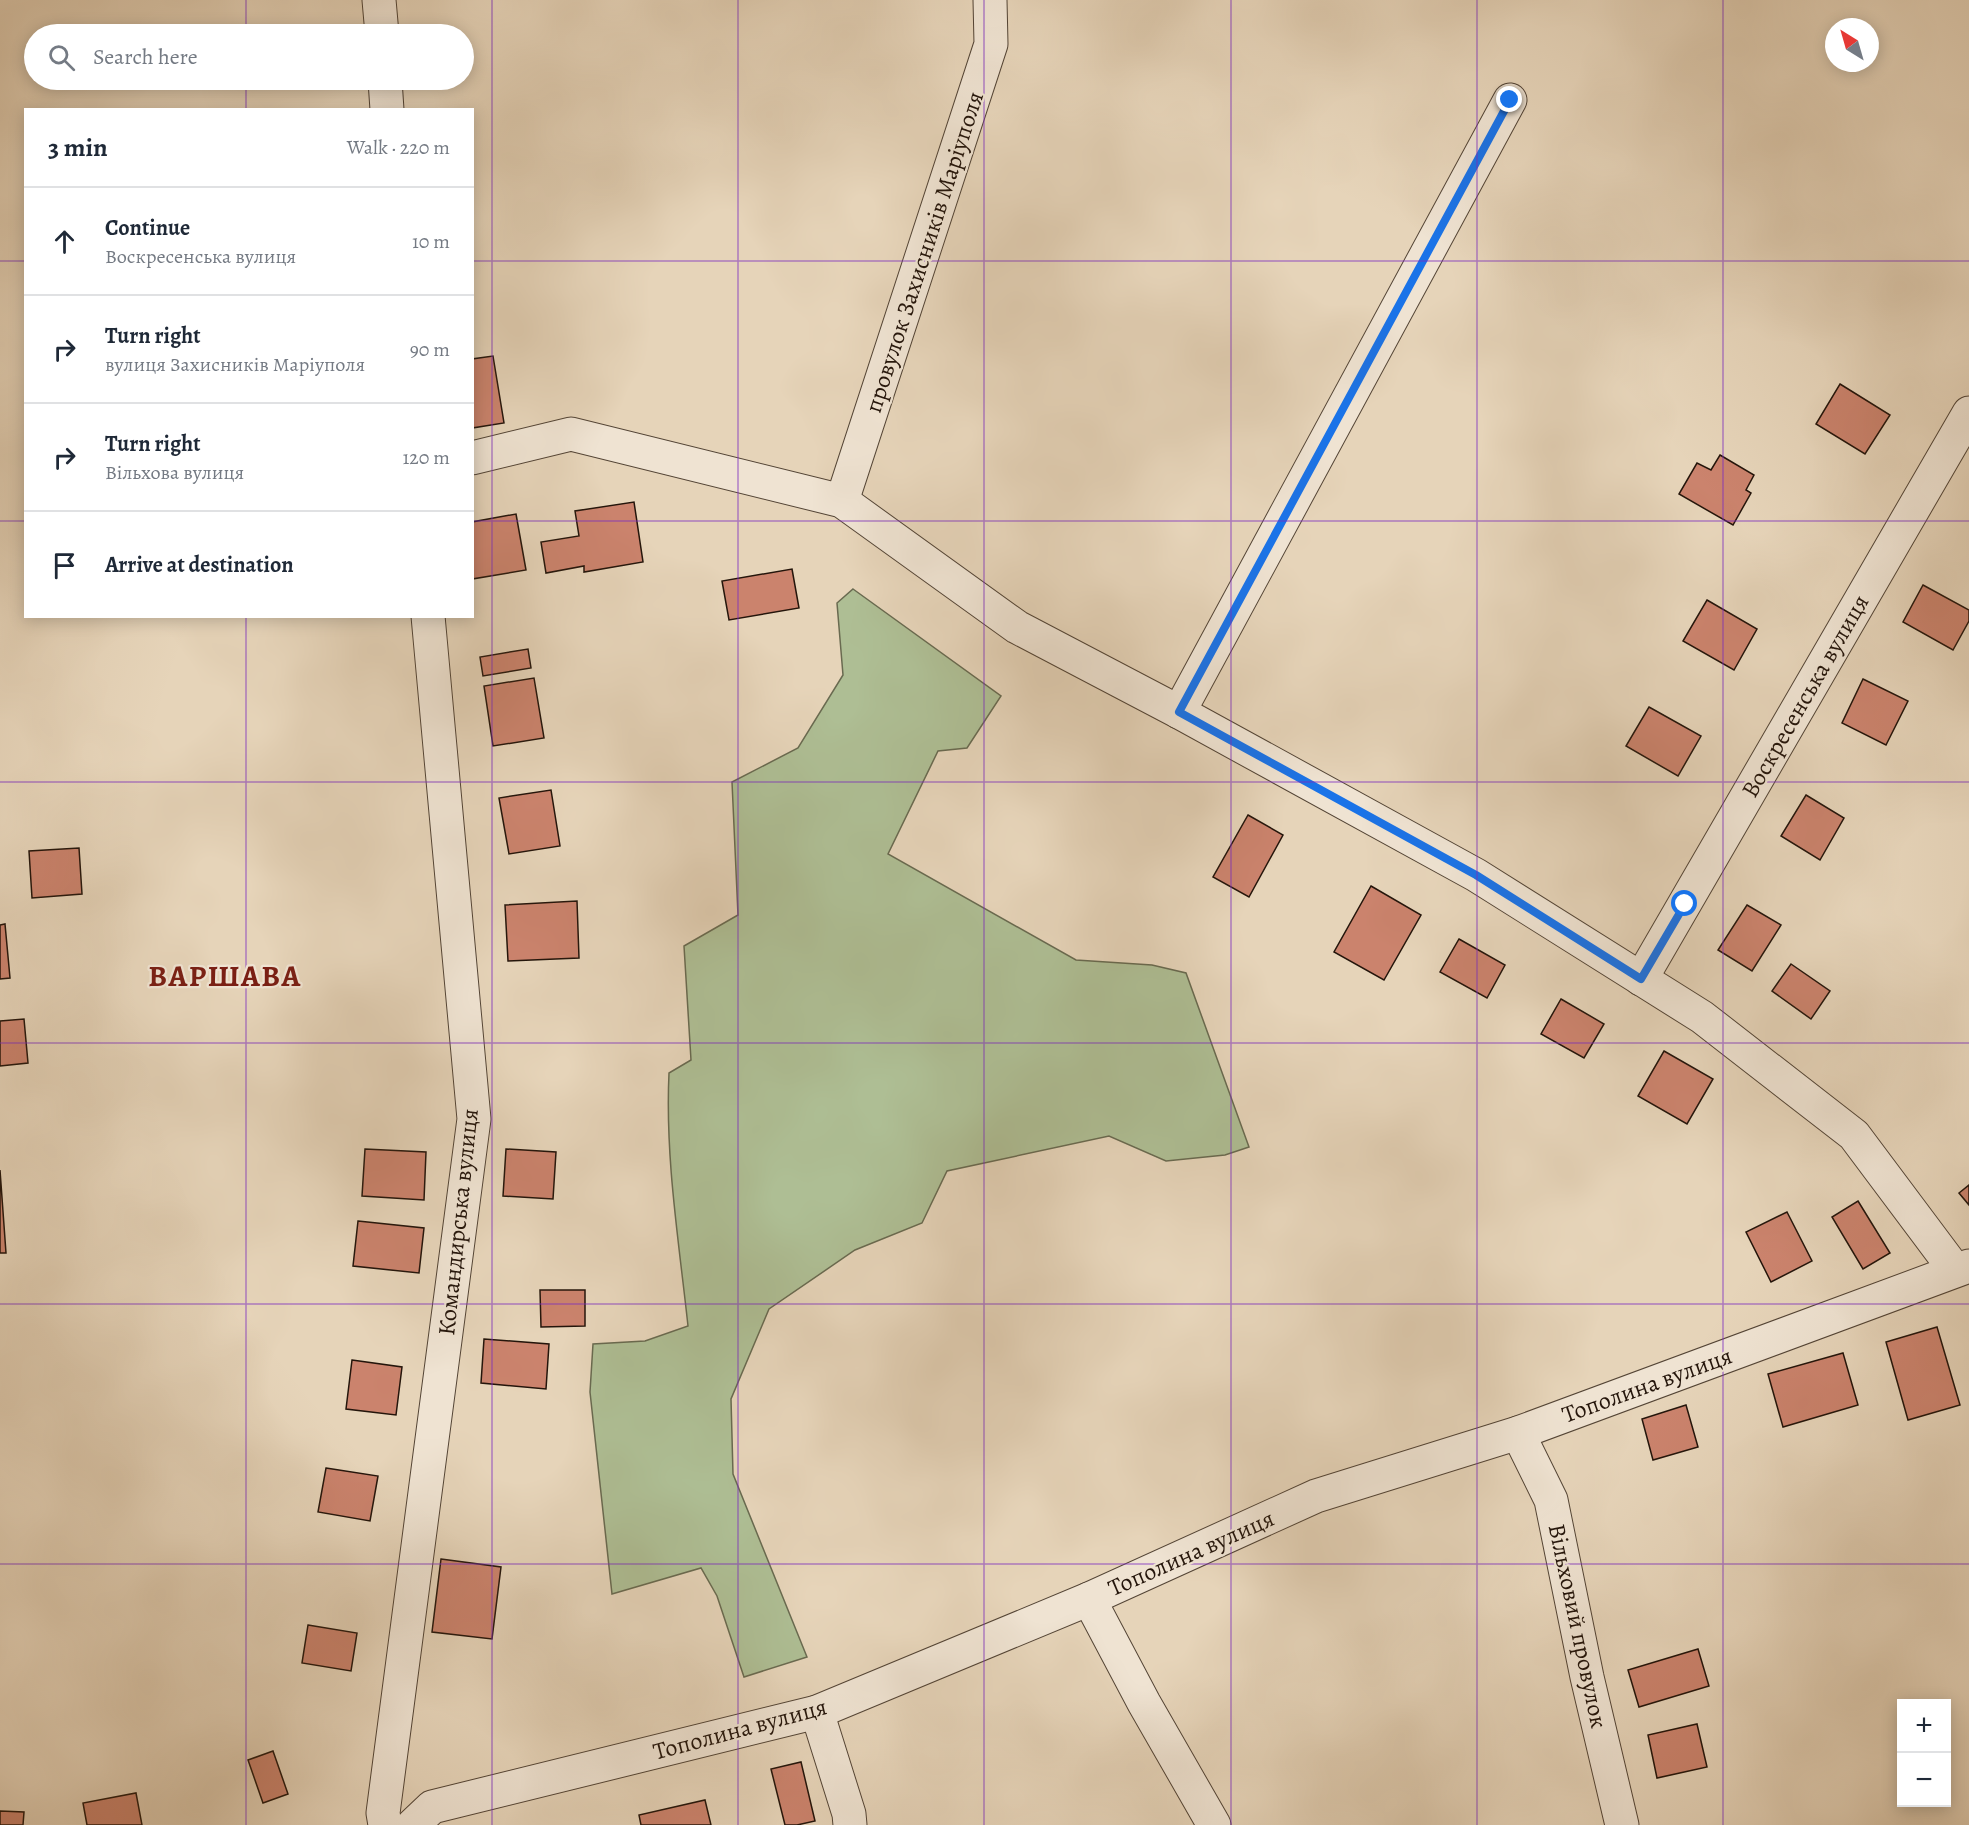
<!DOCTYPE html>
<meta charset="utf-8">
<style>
body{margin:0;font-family:Alegreya,serif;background:#f6f6f7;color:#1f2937}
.controls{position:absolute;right:18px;bottom:18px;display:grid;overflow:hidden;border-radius:0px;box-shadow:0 3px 15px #0003}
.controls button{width:54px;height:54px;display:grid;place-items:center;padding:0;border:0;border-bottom:2px solid #e0e1e3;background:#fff;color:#1f2937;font:30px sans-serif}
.compass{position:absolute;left:1825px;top:18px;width:54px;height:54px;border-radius:50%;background:#fff;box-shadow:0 3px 15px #0003;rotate:323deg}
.stop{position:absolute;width:18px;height:18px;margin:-14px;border:4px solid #1a73e8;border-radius:50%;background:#fff}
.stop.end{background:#1a73e8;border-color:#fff;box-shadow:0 2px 6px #0008}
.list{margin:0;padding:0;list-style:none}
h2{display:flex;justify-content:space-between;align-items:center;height:78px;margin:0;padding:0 24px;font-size:26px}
h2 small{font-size:20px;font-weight:400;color:#747a83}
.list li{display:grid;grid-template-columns:39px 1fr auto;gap:18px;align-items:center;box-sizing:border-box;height:108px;padding:0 24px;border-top:2px solid #e0e1e3}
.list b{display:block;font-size:22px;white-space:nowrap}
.list p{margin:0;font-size:20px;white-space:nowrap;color:#747a83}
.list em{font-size:20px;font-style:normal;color:#747a83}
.icon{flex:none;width:33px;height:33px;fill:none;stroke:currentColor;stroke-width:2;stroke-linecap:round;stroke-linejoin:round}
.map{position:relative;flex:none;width:1969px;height:1825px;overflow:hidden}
.search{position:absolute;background:#fff;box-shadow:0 3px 15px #0003;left:24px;top:24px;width:450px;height:66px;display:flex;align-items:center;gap:15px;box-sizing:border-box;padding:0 21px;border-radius:33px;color:#747a83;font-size:22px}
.panel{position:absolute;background:#fff;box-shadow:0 3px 15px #0003;left:24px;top:108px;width:450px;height:510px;border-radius:0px}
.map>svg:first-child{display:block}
</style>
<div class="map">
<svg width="1969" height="1825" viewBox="0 0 1969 1825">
<rect width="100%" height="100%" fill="#e6d4b9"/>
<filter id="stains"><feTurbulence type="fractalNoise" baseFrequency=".00333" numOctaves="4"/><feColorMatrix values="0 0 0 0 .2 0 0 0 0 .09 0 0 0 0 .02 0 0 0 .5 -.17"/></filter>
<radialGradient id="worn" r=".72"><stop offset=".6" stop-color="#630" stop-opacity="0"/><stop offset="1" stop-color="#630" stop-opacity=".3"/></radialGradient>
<path fill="#aebe94" stroke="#696a50" stroke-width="1.5" d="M853,589l148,107 -34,52 -29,3 -50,103 188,106 76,5 34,8 63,174 -24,8 -59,6 -57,-25 -162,35 -25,52 -67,27 -86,59 -38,90 2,75 74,183 -63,20 -27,-81 -16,-28 -89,26 -22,-202 3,-48 52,-3 43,-15c-9,-84 -23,-168 -19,-253l22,-13 -7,-114 54,-31 -6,-133 66,-34 45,-73 -6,-72z"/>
<g fill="#cb836d" stroke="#24150b" stroke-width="1.5">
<polygon points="493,356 504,423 472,428 472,359"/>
<polygon points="1840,384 1890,415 1865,454 1816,424"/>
<polygon points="1720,455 1754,475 1746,490 1751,493 1733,525 1679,494 1697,463 1711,470"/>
<polygon points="634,502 643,562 584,572 584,566 546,573 541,542 579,536 575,511"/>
<polygon points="516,514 526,570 472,579 472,522"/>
<polygon points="792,569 799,608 729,620 722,581"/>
<polygon points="1923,585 1969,610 1969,621 1953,650 1903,622"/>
<polygon points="1707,600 1757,629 1734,670 1683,641"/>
<polygon points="528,649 531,668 483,676 480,657"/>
<polygon points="534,678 544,738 493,746 484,686"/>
<polygon points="1863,679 1908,701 1886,745 1842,723"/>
<polygon points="1649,707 1701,736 1678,776 1626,746"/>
<polygon points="551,790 560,846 509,854 499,798"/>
<polygon points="1806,795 1844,818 1820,860 1781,836"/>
<polygon points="1248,815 1283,835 1249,897 1213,877"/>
<polygon points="79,848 82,894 32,898 29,851"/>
<polygon points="1371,886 1421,915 1384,980 1334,952"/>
<polygon points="577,901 579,958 508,961 505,905"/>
<polygon points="1747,905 1781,925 1752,971 1718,950"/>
<polygon points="5,924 10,978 0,979 0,925"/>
<polygon points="1459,939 1505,965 1487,998 1440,972"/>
<polygon points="1791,964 1830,991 1811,1019 1772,991"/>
<polygon points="1561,999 1604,1024 1584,1058 1541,1034"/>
<polygon points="24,1019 28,1063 0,1066 0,1021"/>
<polygon points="1664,1051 1713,1079 1687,1124 1638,1096"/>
<polygon points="365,1149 426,1152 424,1200 362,1196"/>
<polygon points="506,1149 556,1152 553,1199 503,1196"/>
<polygon points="0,1170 6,1253 0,1253"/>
<polygon points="1969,1185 1969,1205 1959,1193"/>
<polygon points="1858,1201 1890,1253 1863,1269 1832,1217"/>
<polygon points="1787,1212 1812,1261 1771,1282 1746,1232"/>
<polygon points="358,1221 424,1228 419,1273 353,1266"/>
<polygon points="540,1290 585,1290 585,1326 541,1327"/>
<polygon points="1937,1327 1960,1405 1908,1420 1886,1342"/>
<polygon points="484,1339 549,1344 546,1389 481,1383"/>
<polygon points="1843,1353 1858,1405 1783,1427 1768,1374"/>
<polygon points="352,1360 402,1367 396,1415 346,1409"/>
<polygon points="1686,1405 1698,1447 1653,1460 1642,1419"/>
<polygon points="326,1468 378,1476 370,1521 318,1512"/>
<polygon points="441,1559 501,1567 492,1639 432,1632"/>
<polygon points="308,1625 357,1633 351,1671 302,1663"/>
<polygon points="1698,1649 1709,1686 1639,1707 1628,1670"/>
<polygon points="1697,1724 1707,1767 1657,1778 1648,1735"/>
<polygon points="273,1751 288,1794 263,1803 248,1760"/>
<polygon points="801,1762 815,1821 797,1825 785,1825 771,1769"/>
<polygon points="136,1793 142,1825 87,1825 83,1803"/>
<polygon points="705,1800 711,1825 641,1825 639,1815"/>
<polygon points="0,1811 24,1812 23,1825 0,1825"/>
</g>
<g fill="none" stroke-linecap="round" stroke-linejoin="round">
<defs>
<g id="minor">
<polyline points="379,0 382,34"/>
<polyline points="385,80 387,110"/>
<polyline points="472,458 571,434 842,501 1017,627 1179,712 1476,875 1702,1017 1854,1135 1955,1270"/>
<polyline points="842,501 991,44 990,0"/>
<polyline points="1179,712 1510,100"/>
<polyline points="1641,979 1969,413"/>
<polyline points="1518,1433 1551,1500 1587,1677 1622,1825"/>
<polyline points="1089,1599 1144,1703 1214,1825"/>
<polyline points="817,1712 849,1814 850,1825"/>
<polyline points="385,1825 383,1813 474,1119 428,616"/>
<polyline points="413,1825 432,1807 817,1712 1089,1599 1316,1496 1518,1433 1969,1266"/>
</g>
</defs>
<use href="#minor" stroke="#544536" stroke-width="35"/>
<use href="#minor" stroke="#efe3d2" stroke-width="33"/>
</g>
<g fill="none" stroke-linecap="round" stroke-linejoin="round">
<polyline stroke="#1a73e8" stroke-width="8" points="1510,100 1179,712 1476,875 1641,979 1685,904"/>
</g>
<path fill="none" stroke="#7b2cbf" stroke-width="1.5" stroke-opacity="0.55" d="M246,0v34M492,0v1825M738,0v1825M984,0v1825M1231,0v1825M1477,0v1825M1723,0v1825M246,80v30M0,261h26M472,261h1497M0,521h26M472,521h1497M246,616v1209M0,782h1969M0,1043h1969M0,1304h1969M0,1564h1969"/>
<g text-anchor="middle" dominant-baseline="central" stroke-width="4.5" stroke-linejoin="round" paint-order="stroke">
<g font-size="24" fill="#24150b" stroke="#efe3d2">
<text transform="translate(924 252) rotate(-72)">провулок Захисників Маріуполя</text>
<text transform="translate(1805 696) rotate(-60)">Воскресенська вулиця</text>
<text transform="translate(458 1222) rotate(-84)">Командирська вулиця</text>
<text transform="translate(1647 1385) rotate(-20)">Тополина вулиця</text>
<text transform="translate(1191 1553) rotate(-24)">Тополина вулиця</text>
<text transform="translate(1578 1626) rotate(78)">Вільховий провулок</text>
<text transform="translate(740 1729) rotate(-15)">Тополина вулиця</text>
</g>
<g font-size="30" font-weight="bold" letter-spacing="1.5" fill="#7a1f14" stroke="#efe3d2">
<text x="225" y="976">ВАРШАВА</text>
</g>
</g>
<rect width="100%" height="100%" filter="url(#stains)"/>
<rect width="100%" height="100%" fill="url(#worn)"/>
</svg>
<div class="controls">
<button>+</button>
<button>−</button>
</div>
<svg class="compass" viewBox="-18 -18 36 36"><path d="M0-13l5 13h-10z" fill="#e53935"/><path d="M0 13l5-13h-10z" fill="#747a83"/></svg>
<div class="stop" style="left:1685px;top:904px"></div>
<div class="stop end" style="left:1510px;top:100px"></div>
<div class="search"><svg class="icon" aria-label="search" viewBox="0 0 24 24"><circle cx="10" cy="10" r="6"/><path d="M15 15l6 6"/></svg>Search here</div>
<section class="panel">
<h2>3 min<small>Walk · 220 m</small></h2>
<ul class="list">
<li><svg class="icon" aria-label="ahead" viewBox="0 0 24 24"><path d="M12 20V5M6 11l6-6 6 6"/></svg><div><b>Continue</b><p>Воскресенська вулиця</p></div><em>10 m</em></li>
<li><svg class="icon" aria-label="right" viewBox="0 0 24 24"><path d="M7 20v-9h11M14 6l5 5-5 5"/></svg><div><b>Turn right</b><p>вулиця Захисників Маріуполя</p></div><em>90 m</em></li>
<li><svg class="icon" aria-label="right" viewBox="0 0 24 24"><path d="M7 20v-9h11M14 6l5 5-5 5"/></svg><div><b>Turn right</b><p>Вільхова вулиця</p></div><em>120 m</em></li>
<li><svg class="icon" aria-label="arrive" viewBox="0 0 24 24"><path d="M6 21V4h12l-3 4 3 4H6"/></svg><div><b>Arrive at destination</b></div></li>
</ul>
</section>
</div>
